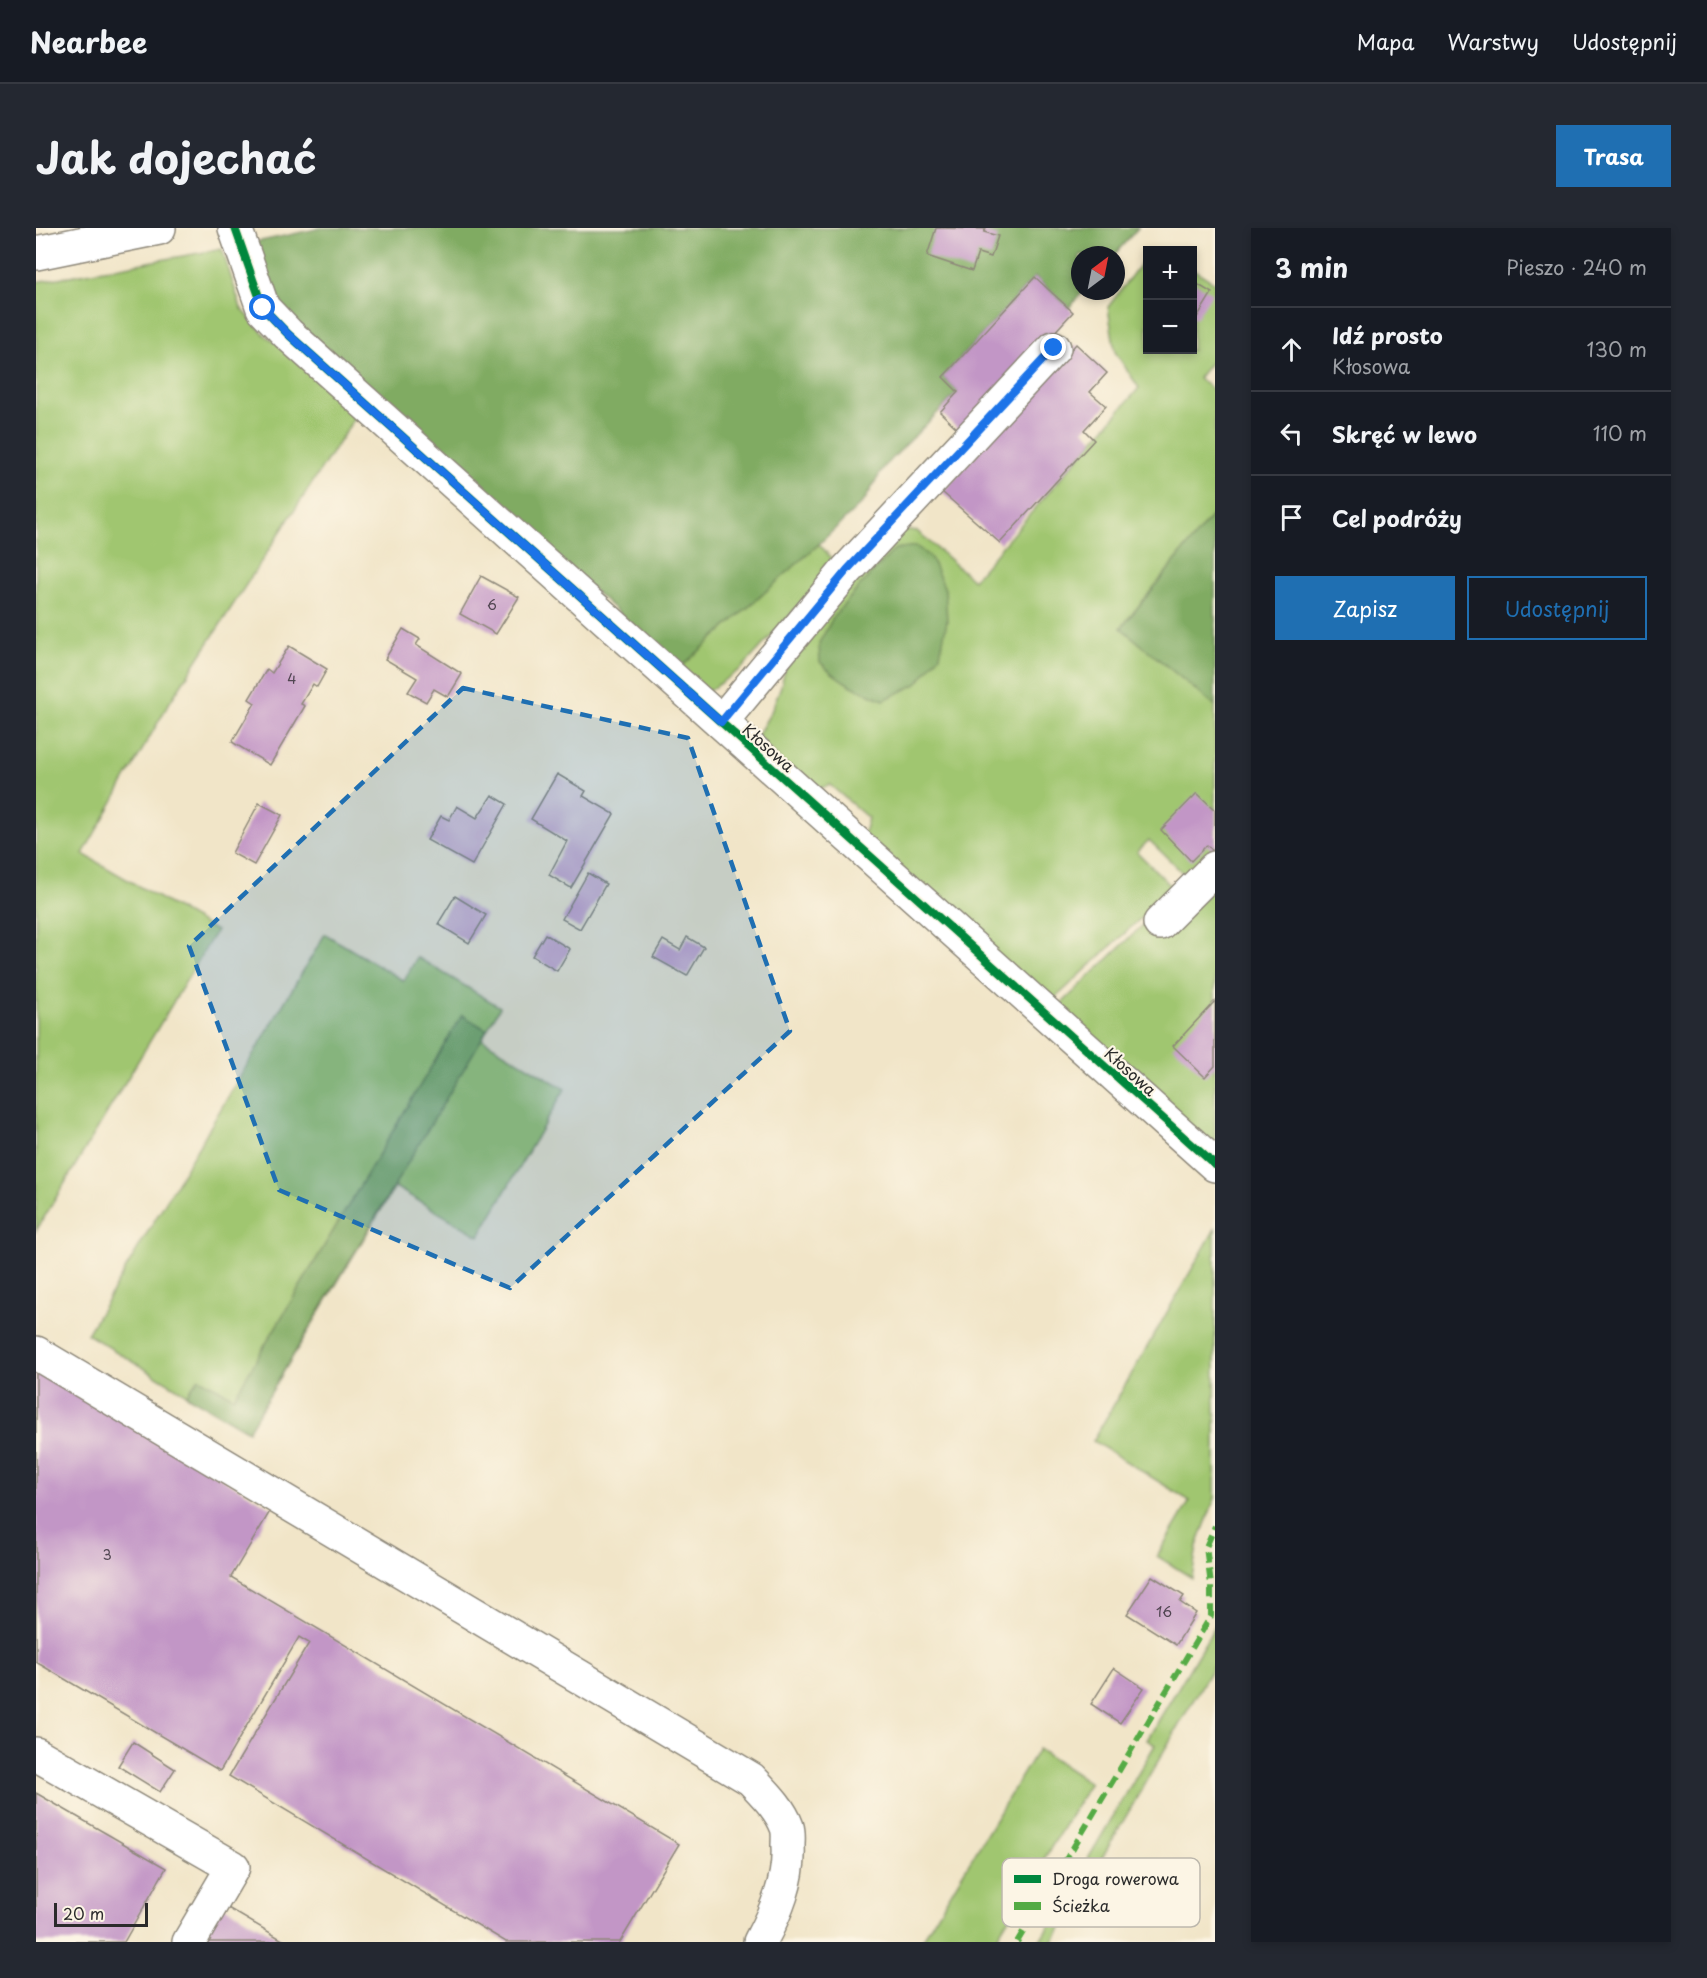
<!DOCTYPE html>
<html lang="pl">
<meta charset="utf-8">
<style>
body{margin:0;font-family:"Playpen Sans",sans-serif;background:#242831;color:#f1f3f6}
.controls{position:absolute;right:18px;top:18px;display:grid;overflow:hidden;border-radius:0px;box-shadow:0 3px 9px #0003}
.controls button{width:54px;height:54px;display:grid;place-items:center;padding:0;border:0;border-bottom:2px solid #363941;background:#171b24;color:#f1f3f6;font:30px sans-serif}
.compass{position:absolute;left:1035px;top:18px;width:54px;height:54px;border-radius:50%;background:#171b24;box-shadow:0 3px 9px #0003;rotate:32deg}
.scale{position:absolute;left:18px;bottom:15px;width:94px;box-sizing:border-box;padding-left:6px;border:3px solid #2b2b2b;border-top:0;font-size:16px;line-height:21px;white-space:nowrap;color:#2b2b2b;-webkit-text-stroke:4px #fcf5e5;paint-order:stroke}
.stop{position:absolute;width:18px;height:18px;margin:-14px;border:4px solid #1a73e8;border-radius:50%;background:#fff}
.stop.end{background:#1a73e8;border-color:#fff;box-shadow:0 2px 6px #0008}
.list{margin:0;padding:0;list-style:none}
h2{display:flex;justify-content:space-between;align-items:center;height:78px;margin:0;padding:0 24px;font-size:26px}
h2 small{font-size:20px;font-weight:400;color:#9ea1a6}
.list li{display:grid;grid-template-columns:39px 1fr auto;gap:18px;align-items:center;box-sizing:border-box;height:84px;padding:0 24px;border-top:2px solid #363941}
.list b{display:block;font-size:22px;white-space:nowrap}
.list p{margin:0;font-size:20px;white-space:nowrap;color:#9ea1a6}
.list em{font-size:20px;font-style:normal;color:#9ea1a6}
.actions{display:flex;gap:12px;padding:18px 24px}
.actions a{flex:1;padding:14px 0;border:2px solid #1f6fb2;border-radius:0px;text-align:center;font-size:21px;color:#1f6fb2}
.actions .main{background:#1f6fb2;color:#fff}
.icon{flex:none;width:33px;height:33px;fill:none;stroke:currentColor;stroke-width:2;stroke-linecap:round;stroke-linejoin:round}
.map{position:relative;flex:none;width:1179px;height:1714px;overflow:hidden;border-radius:0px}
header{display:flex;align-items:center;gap:36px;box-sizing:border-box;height:84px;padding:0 30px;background:#171b24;border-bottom:2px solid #363941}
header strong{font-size:28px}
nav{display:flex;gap:33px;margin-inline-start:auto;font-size:21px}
.intro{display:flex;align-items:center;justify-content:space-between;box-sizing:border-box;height:144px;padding:0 36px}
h1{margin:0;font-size:42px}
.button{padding:15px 27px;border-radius:0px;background:#1f6fb2;color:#fff;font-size:21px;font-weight:700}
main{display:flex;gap:36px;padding:0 36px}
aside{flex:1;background:#171b24;border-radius:0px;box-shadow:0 3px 9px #0003}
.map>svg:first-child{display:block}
</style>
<header>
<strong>Nearbee</strong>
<nav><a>Mapa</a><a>Warstwy</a><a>Udostępnij</a></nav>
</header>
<div class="intro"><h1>Jak dojechać</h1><a class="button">Trasa</a></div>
<main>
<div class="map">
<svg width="1179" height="1714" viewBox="0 0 1179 1714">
<rect width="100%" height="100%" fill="#fcf5e5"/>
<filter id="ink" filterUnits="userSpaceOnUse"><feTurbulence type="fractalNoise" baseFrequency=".0167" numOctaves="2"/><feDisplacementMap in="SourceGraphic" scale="12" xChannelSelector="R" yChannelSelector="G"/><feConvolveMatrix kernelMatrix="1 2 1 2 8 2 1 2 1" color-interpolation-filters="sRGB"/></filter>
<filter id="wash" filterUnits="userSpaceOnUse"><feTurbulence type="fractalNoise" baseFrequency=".008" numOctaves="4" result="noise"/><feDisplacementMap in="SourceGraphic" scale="24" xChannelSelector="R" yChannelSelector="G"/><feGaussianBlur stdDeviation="1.35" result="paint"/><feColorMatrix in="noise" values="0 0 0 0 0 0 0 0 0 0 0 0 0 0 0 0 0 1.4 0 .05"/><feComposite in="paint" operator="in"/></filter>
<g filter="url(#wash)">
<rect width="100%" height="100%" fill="#f1e5c8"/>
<g fill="#a0c670" stroke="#66784e" stroke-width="1.5">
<polygon points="186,21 205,80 229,107 272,138 321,186 132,477 47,626 180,703 0,1003 0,54"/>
<polygon points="1111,27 1112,122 1156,122 1157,41 1179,55 1179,129 1162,150 1179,163 1179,284 1085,400 1179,478 1179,623 1151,649 1113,612 1101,624 1137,660 1014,775 827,609 832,590 794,557 775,563 721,508 735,484 745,458 752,430 864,301 881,303 937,352 1103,160 1079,124 1072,79"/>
<polygon points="783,316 799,334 795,342 706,440 671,464 644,440"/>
<polygon points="1179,656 1179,921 1020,781 1112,692"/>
<polygon points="289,706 368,753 381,729 464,779 446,811 529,861 443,1008 359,959 212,1203 51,1106"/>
<polygon points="1179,1001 1179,1270 1161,1318 1156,1350 1121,1328 1154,1273 1057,1213"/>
<polygon points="1179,1398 1179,1435 1017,1714 1003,1714 1119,1517 1111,1512"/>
<polygon points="1002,1521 1054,1555 958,1714 885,1714"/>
</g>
<g fill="#80ab62" stroke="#566b46" stroke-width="1.5">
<polygon points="285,0 1102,0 1078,27 1044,27 1044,63 1047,63 1033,80 999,49 907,149 922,164 848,239 828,273 783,316 644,440 240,76 220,14"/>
<polygon points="1179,284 1179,478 1085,400"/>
<path d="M880,318l15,12 14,31 2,32 -7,34 -23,29 -33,16c-26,-10 -44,-18 -64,-38l-1,-19 15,-27 32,-37 29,-30z"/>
<polygon points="426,787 451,802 212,1203 150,1167 163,1150 198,1169"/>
</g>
<g id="blocks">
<g fill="#c296c6">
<polygon points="900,0 950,1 948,4 962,8 955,29 942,25 936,43 891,28"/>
<polygon points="999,49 1037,84 926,205 904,184 922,164 907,149"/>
<polygon points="1156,53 1176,65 1160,91 1156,89"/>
<polygon points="1040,116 1071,145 1054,164 1070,178 1048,202 1058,212 964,315 906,264"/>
<polygon points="445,348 483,369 460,406 424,386"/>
<polygon points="367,401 384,411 380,417 426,446 412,469 398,461 390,474 372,464 381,450 349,431"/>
<polygon points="253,418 291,441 281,459 277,456 265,476 269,478 234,537 196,514 219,475 213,471 231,441 236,445"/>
<polygon points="521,546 550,563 547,568 578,586 535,660 513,647 531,613 495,591"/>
<polygon points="1161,565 1179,582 1179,621 1177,623 1171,617 1155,633 1125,602"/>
<polygon points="456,567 471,576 436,637 391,612 405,588 413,592 421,578 441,590"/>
<polygon points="223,575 246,587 218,637 196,625"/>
<polygon points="552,645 570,656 544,701 526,691"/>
<polygon points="419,668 450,687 433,715 402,696"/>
<polygon points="509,706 534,721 521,743 496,728"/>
<polygon points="651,709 668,719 651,748 617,729 627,712 644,722"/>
<polygon points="1179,773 1179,838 1169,849 1137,818"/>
<polygon points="0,1141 236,1280 195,1349 643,1616 584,1714 470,1714 193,1548 273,1415 263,1409 184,1543 0,1434"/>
<polygon points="1116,1348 1148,1368 1144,1374 1160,1385 1140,1417 1091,1386"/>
<polygon points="1078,1440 1108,1460 1084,1495 1055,1476"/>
<polygon points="97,1514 139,1541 124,1564 82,1538"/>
<polygon points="0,1565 130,1640 88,1714 0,1714"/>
<polygon points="185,1676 250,1714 163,1714"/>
</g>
</g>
</g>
<g filter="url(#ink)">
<use href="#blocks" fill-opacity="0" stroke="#8e887a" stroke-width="1.5"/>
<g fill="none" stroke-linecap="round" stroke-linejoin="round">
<defs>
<g id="minor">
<polyline points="199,0 227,80 252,106 1179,937"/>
<polyline points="0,25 123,0"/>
<polyline points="685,494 811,342 1018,120"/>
<polyline points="1124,695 1179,640"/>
<path d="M0,1125l715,426c14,15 29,29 36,48 2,6 1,13 1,19 2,34 -12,66 -28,96"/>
<polyline points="0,1526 197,1639 153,1714"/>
</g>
</defs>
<use href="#minor" stroke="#8e887a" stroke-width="36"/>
<use href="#minor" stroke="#fff" stroke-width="33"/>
<polyline stroke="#54ab44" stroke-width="6" stroke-dasharray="12 6" stroke-linecap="butt" points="981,1714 1175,1388 1175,1357 1170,1319 1179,1298"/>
<defs>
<polyline id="cycleway" points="199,0 227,80 252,106 1179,937"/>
</defs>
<use href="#cycleway" stroke="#fcf5e5" stroke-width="11"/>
<use href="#cycleway" stroke="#00873e" stroke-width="8"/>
</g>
</g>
<g fill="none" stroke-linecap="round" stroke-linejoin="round" filter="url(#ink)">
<polyline stroke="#1a73e8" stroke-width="8" points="227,80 252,106 685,494 811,342 1018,120"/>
</g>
<path fill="#1f6fb2" fill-opacity="0.2" stroke="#1f6fb2" stroke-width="4.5" stroke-dasharray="12 8" stroke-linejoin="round" d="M427,460l225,50 102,293 -280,257 -231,-98 -90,-244z"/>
<g text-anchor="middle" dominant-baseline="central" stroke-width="4.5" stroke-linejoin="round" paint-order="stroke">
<g font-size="14" fill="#514652">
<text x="456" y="376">6</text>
<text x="256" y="450">4</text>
<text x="71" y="1326">3</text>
<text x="1128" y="1383">16</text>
</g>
<g font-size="16" fill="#2b2b2b" stroke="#fcf5e5">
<text transform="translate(733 519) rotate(42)">Kłosowa</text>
<text transform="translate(1095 843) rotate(42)">Kłosowa</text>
</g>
</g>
<rect x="966" y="1630" width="198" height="69" rx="9" fill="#fcf5e5" stroke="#bdb8ad" stroke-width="1.5"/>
<rect x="978" y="1647" width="27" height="8" fill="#00873e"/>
<rect x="978" y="1674" width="27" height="8" fill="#54ab44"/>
<g font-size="16" fill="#2b2b2b">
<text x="1016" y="1657">Droga rowerowa</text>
<text x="1016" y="1684">Ścieżka</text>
</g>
</svg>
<div class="controls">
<button>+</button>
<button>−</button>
</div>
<svg class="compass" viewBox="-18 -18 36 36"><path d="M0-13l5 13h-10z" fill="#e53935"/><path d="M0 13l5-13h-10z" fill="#9ea1a6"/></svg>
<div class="scale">20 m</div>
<div class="stop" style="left:227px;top:80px"></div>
<div class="stop end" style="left:1018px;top:120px"></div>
</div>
<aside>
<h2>3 min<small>Pieszo · 240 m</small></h2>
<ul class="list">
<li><svg class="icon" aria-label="ahead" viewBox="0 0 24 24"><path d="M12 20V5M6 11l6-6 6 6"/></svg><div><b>Idź prosto</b><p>Kłosowa</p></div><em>130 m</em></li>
<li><svg class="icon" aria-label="left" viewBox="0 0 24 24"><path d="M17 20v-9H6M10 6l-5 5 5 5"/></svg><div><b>Skręć w lewo</b></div><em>110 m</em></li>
<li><svg class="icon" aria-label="arrive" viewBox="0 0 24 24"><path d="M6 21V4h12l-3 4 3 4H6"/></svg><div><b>Cel podróży</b></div></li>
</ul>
<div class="actions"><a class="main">Zapisz</a><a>Udostępnij</a></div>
</aside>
</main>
